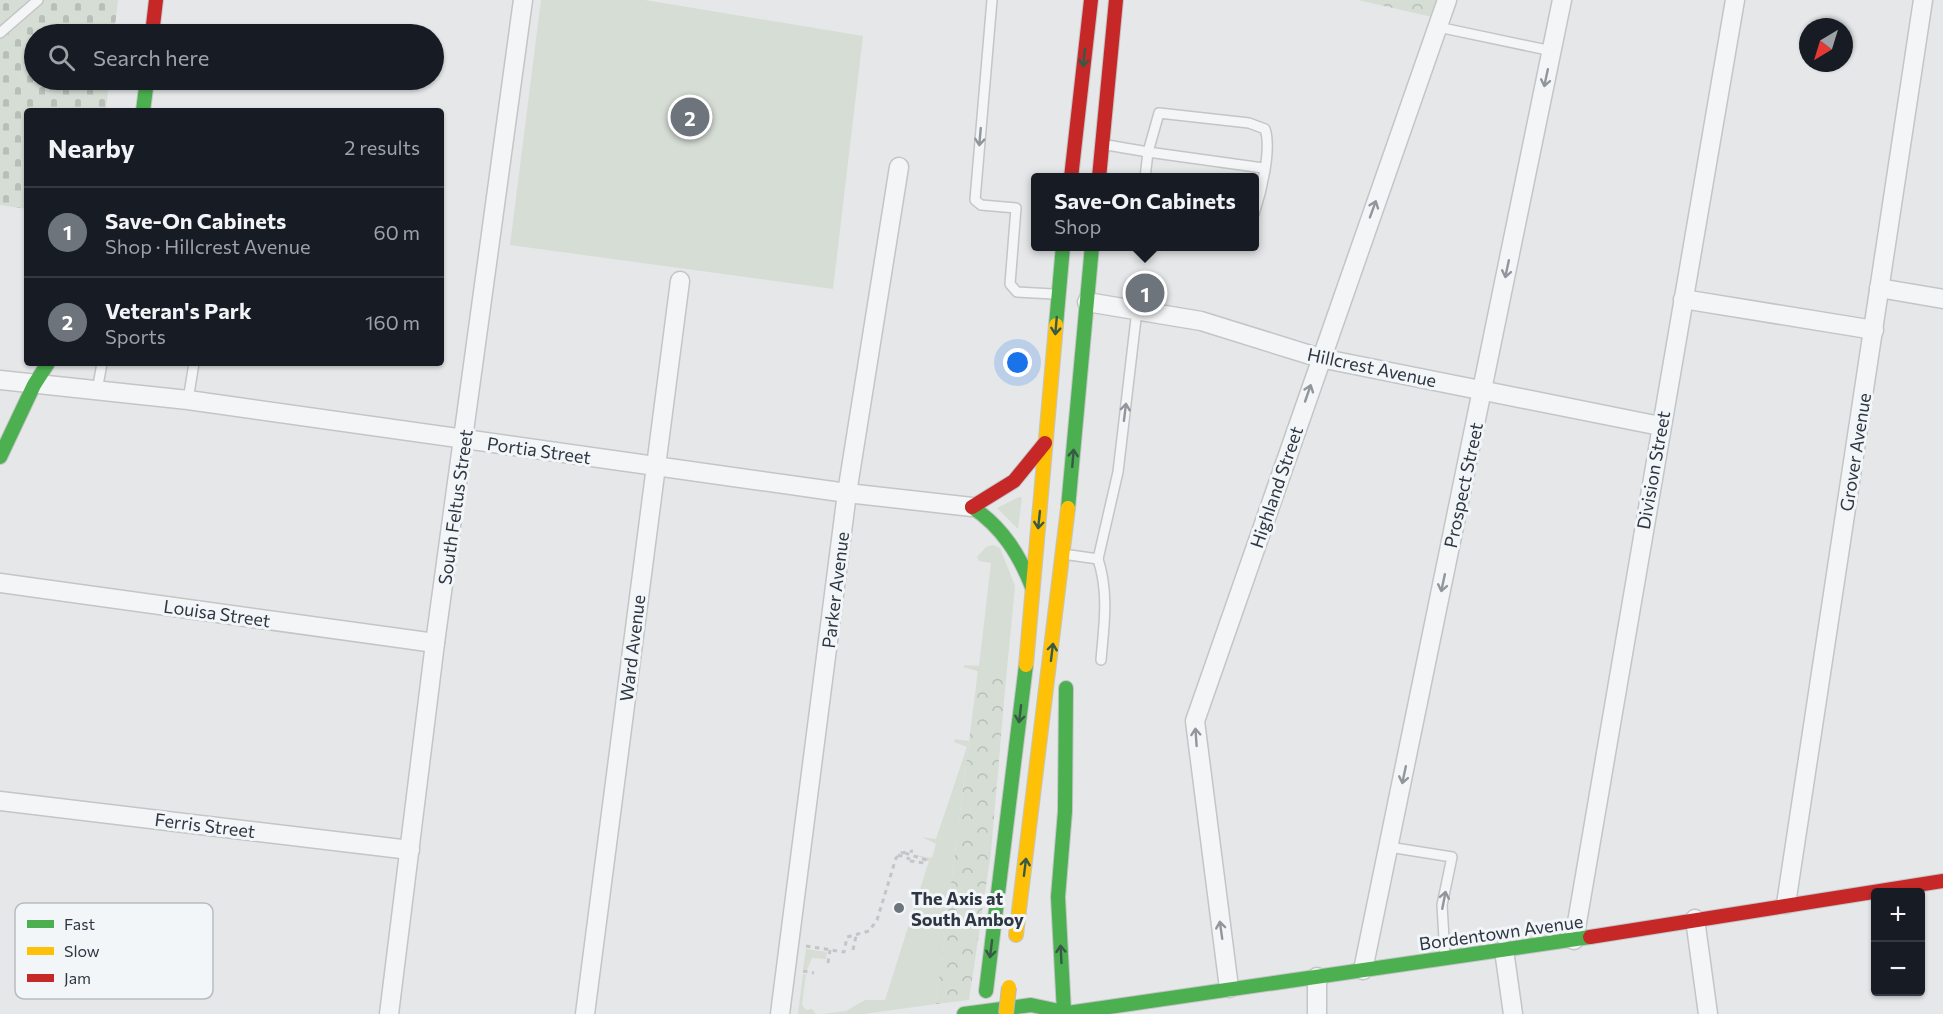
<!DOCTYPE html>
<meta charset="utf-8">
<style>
body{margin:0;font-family:Commissioner,sans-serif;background:#20242c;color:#f1f3f6}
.controls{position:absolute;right:18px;bottom:18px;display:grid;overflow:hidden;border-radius:6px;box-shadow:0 2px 4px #0004}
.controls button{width:54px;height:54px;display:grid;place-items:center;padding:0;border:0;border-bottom:2px solid #363941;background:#171b24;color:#f1f3f6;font:30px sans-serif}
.compass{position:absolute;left:1799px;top:18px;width:54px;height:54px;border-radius:50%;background:#171b24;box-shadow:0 2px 4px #0004;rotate:218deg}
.you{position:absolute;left:1018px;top:363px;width:21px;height:21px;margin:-15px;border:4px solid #fff;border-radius:50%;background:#1a73e8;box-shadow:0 0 0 9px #1a73e833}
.badge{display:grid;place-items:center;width:39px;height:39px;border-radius:50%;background:#6d747c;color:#fff;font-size:20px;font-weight:700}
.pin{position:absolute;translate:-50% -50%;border:3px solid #fff;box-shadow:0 2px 6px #0006}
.popup{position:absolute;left:1031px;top:173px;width:228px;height:78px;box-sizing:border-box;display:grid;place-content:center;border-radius:6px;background:#171b24;filter:drop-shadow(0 2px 4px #0005);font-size:20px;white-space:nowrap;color:#9ea1a6}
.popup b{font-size:22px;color:#f1f3f6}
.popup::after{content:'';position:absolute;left:50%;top:100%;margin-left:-12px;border:12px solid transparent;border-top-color:#171b24}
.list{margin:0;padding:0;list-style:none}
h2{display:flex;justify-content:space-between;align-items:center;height:78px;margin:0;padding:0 24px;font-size:26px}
h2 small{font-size:20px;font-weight:400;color:#9ea1a6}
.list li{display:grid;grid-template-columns:39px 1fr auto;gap:18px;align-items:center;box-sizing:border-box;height:90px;padding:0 24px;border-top:2px solid #363941}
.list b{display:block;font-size:22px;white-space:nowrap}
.list p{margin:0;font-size:20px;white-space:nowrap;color:#9ea1a6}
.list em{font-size:20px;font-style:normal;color:#9ea1a6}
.icon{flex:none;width:33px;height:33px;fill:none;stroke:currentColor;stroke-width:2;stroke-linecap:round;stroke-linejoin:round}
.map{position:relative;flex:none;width:1943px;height:1014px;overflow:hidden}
.search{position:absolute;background:#171b24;box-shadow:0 2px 4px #0004;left:24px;top:24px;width:420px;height:66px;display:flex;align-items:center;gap:15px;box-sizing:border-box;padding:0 21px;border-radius:33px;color:#9ea1a6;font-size:22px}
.panel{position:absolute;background:#171b24;box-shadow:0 2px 4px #0004;left:24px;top:108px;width:420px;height:258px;border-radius:6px}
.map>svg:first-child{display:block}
</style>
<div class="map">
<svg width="1943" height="1014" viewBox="0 0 1943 1014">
<defs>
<pattern id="forest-crowns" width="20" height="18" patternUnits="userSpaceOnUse" patternTransform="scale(1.5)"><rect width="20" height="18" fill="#d6ddd5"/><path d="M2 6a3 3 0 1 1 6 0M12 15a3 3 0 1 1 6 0" fill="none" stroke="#b8beb8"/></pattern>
<pattern id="cemetery-stones" width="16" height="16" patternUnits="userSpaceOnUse" patternTransform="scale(1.5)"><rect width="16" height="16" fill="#d6ddd5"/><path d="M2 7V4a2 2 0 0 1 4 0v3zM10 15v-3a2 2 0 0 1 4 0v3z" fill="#b8beb8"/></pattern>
</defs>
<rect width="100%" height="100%" fill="#e5e7e9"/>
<g fill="#d6ddd5">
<polygon points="541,0 645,0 863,36 833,289 510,245"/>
<polygon points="1019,497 1022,497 1018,529 997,508"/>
<polygon points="993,545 1000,548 1015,586 1006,679 963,667 965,665 979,666 991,563 979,561 977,557 986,547"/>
<polygon points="955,739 969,741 936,1004 864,1014 821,1014 846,1011 865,1000 885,1000 929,861 915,855 932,858 936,844 922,837 936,839 967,747 954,742"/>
<polygon points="806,949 827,952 826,959 812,958 807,970 803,969"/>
<polygon points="803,974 806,974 802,1005 806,1010 812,1009 816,1014 798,1014"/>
</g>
<g fill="url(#forest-crowns)">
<polygon points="1358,0 1438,0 1432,17"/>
<polygon points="978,670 1006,679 991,852 969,1000 936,1004"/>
</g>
<polygon fill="url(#cemetery-stones)" points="0,0 118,0 114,34 34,34 34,80 109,80 106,111 27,111 27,209 0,205"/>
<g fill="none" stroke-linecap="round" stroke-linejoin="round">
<defs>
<g id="lane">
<polyline points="992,0 975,200 981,205 1016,208 1010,284 1017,292 1053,294"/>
<polyline points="1438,27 1552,51"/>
<polyline points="0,33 38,0"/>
<path d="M1107,145l41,7 11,-39 90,10 16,6c7,20 -4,64 -11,85"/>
<polyline points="1145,178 1148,152 1263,168"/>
<polyline points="97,391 102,363"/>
<polyline points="188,400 194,363"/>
<polyline points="1070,555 1098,559 1118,472 1137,310"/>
<path d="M1098,559c11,34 6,66 3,101"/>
<polyline points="1389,847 1452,857 1442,905 1445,956"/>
</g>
<g id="street">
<polyline points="1879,288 1943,299"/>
<polyline points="1683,299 1874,330"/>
<polyline points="1087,302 1201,321 1320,358 1660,426"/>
<polyline points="0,380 188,400 847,493 972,507"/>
<polyline points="0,583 435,643"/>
<polyline points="0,801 410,850"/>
<polyline points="1786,904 1923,0"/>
<polyline points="1695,919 1708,1014"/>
<polyline points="1574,940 1735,0"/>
<polyline points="1504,950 1513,1014"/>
<polyline points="1363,970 1562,0"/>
<polyline points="1317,977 1317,1014"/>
<polyline points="1229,988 1195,721 1447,0"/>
<polyline points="389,1014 435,643 523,0"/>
<polyline points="585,1014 680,281"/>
<polyline points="780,1014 847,493 899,167"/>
</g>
<g id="fast">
<polyline points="143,111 147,80"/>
<polyline points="1056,325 1063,246"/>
<polyline points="0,457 34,385 48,363"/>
<path d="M972,507c30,20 47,47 60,80"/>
<polyline points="1068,508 1092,246"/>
<polyline points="986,991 1026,665"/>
<polyline points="1064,1012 1058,897 1065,811 1066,688"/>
<polyline points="964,1014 1031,1005 1064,1012"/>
<polyline points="1061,1014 1590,937"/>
</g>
<g id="slow">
<polyline points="1026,665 1056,325"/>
<polyline points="1016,935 1068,508"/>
</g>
<g id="jam">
<polyline points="152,34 156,0"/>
<polyline points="1071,178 1091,0"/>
<polyline points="1099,178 1116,0"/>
<polyline points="972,507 1014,481 1045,443"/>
<polyline points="1590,937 1943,881"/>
</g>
</defs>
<use href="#lane" stroke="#c3c5c7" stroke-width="12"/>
<use href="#street" stroke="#c3c5c7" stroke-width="21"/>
<use href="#fast" stroke="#c3c5c7" stroke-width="16"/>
<use href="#slow" stroke="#c3c5c7" stroke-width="16"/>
<use href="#jam" stroke="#c3c5c7" stroke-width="16"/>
<g stroke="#c3c6c8" stroke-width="3" stroke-dasharray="4.5 4.5" stroke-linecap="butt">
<polyline points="905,853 926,860 925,863 910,861"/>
<polyline points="898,855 910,859"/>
<polyline points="806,946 844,952 847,937 869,931 877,920 896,858 901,853 913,851"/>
<polyline points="853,950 856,936"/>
<polyline points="828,963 830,950"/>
<polyline points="803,971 814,973"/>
</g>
<use href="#lane" stroke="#f4f5f6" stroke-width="9"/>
<use href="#street" stroke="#f4f5f6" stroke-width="18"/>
<use href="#fast" stroke="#4caf50" stroke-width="14"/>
<use href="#slow" stroke="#ffc107" stroke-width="14"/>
<use href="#jam" stroke="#c62828" stroke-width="14"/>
<defs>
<polyline id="slow-bridge" points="1006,1014 1009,987"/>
</defs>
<use href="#slow-bridge" stroke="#b8babe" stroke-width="16" stroke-linecap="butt"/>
<use href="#slow-bridge" stroke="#ffc107" stroke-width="14"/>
</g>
<defs><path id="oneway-shaft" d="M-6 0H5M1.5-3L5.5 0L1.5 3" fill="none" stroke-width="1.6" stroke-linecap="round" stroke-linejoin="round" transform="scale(1.5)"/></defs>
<g stroke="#365a46">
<use href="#oneway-shaft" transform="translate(1084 58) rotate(96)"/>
<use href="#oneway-shaft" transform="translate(1056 326) rotate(95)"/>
<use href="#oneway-shaft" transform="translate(1073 458) rotate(-85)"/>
<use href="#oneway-shaft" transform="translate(1039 520) rotate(96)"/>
<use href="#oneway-shaft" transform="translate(1052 652) rotate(-83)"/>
<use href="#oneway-shaft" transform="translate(1020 714) rotate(97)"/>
<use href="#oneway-shaft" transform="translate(1025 867) rotate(-83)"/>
<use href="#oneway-shaft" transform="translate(991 949) rotate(97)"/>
<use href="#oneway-shaft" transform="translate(1061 954) rotate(-93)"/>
</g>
<g stroke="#90969c">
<use href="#oneway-shaft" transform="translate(1546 78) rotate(102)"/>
<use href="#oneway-shaft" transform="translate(980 137) rotate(95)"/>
<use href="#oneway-shaft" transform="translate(1373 209) rotate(-70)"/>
<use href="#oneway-shaft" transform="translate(1507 269) rotate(102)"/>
<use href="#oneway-shaft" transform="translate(1308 393) rotate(-71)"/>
<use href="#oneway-shaft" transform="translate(1125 412) rotate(-83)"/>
<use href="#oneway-shaft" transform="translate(1443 583) rotate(102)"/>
<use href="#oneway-shaft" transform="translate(1196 737) rotate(-94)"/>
<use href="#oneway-shaft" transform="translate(1404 775) rotate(102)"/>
<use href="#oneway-shaft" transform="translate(1444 900) rotate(-79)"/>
<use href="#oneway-shaft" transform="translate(1221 930) rotate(-98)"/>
</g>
<circle fill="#6d747c" stroke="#f3f6f8" stroke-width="2" cx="899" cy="908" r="6"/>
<g text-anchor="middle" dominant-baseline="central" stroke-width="6" stroke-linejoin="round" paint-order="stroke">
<g font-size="18" fill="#2d3642" stroke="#f3f6f8">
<text transform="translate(1372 367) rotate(12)">Hillcrest Avenue</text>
<text transform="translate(539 450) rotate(8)">Portia Street</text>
<text transform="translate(1855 452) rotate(-81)">Grover Avenue</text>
<text transform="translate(1653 470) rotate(-80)">Division Street</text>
<text transform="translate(1463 485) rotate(-78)">Prospect Street</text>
<text transform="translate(1276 487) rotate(-71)">Highland Street</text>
<text transform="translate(455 507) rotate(-82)">South Feltus Street</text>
<text transform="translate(835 590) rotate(-83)">Parker Avenue</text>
<text transform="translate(217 613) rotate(8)">Louisa Street</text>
<text transform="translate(632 648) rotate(-83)">Ward Avenue</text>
<text transform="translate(205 825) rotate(7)">Ferris Street</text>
<text transform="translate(1501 932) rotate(-8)">Bordentown Avenue</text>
</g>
<g font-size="18" font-weight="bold" fill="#2d3642" stroke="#f3f6f8" text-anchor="start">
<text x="911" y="898">The Axis at<tspan x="911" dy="21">South Amboy</tspan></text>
</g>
</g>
<rect x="15" y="903" width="198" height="96" rx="9" fill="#f3f6f8" stroke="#b8bcc1" stroke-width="1.5"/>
<rect x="27" y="920" width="27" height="8" fill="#4caf50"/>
<rect x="27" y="947" width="27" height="8" fill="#ffc107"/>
<rect x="27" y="974" width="27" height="8" fill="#c62828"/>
<g font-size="16" fill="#2d3642">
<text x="64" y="930">Fast</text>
<text x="64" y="957">Slow</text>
<text x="64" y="984">Jam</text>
</g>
</svg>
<div class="controls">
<button>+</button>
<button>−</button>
</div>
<svg class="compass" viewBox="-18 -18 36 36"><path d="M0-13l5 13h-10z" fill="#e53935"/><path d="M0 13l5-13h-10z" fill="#9ea1a6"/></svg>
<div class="you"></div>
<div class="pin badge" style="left:1145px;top:293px">1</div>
<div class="popup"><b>Save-On Cabinets</b>Shop</div>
<div class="pin badge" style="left:690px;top:117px">2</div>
<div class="search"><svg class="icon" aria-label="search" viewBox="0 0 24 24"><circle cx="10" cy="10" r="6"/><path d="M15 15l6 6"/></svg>Search here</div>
<section class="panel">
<h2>Nearby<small>2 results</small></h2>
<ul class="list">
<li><span class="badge">1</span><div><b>Save-On Cabinets</b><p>Shop · Hillcrest Avenue</p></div><em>60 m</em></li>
<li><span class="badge">2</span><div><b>Veteran's Park</b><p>Sports</p></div><em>160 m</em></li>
</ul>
</section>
</div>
